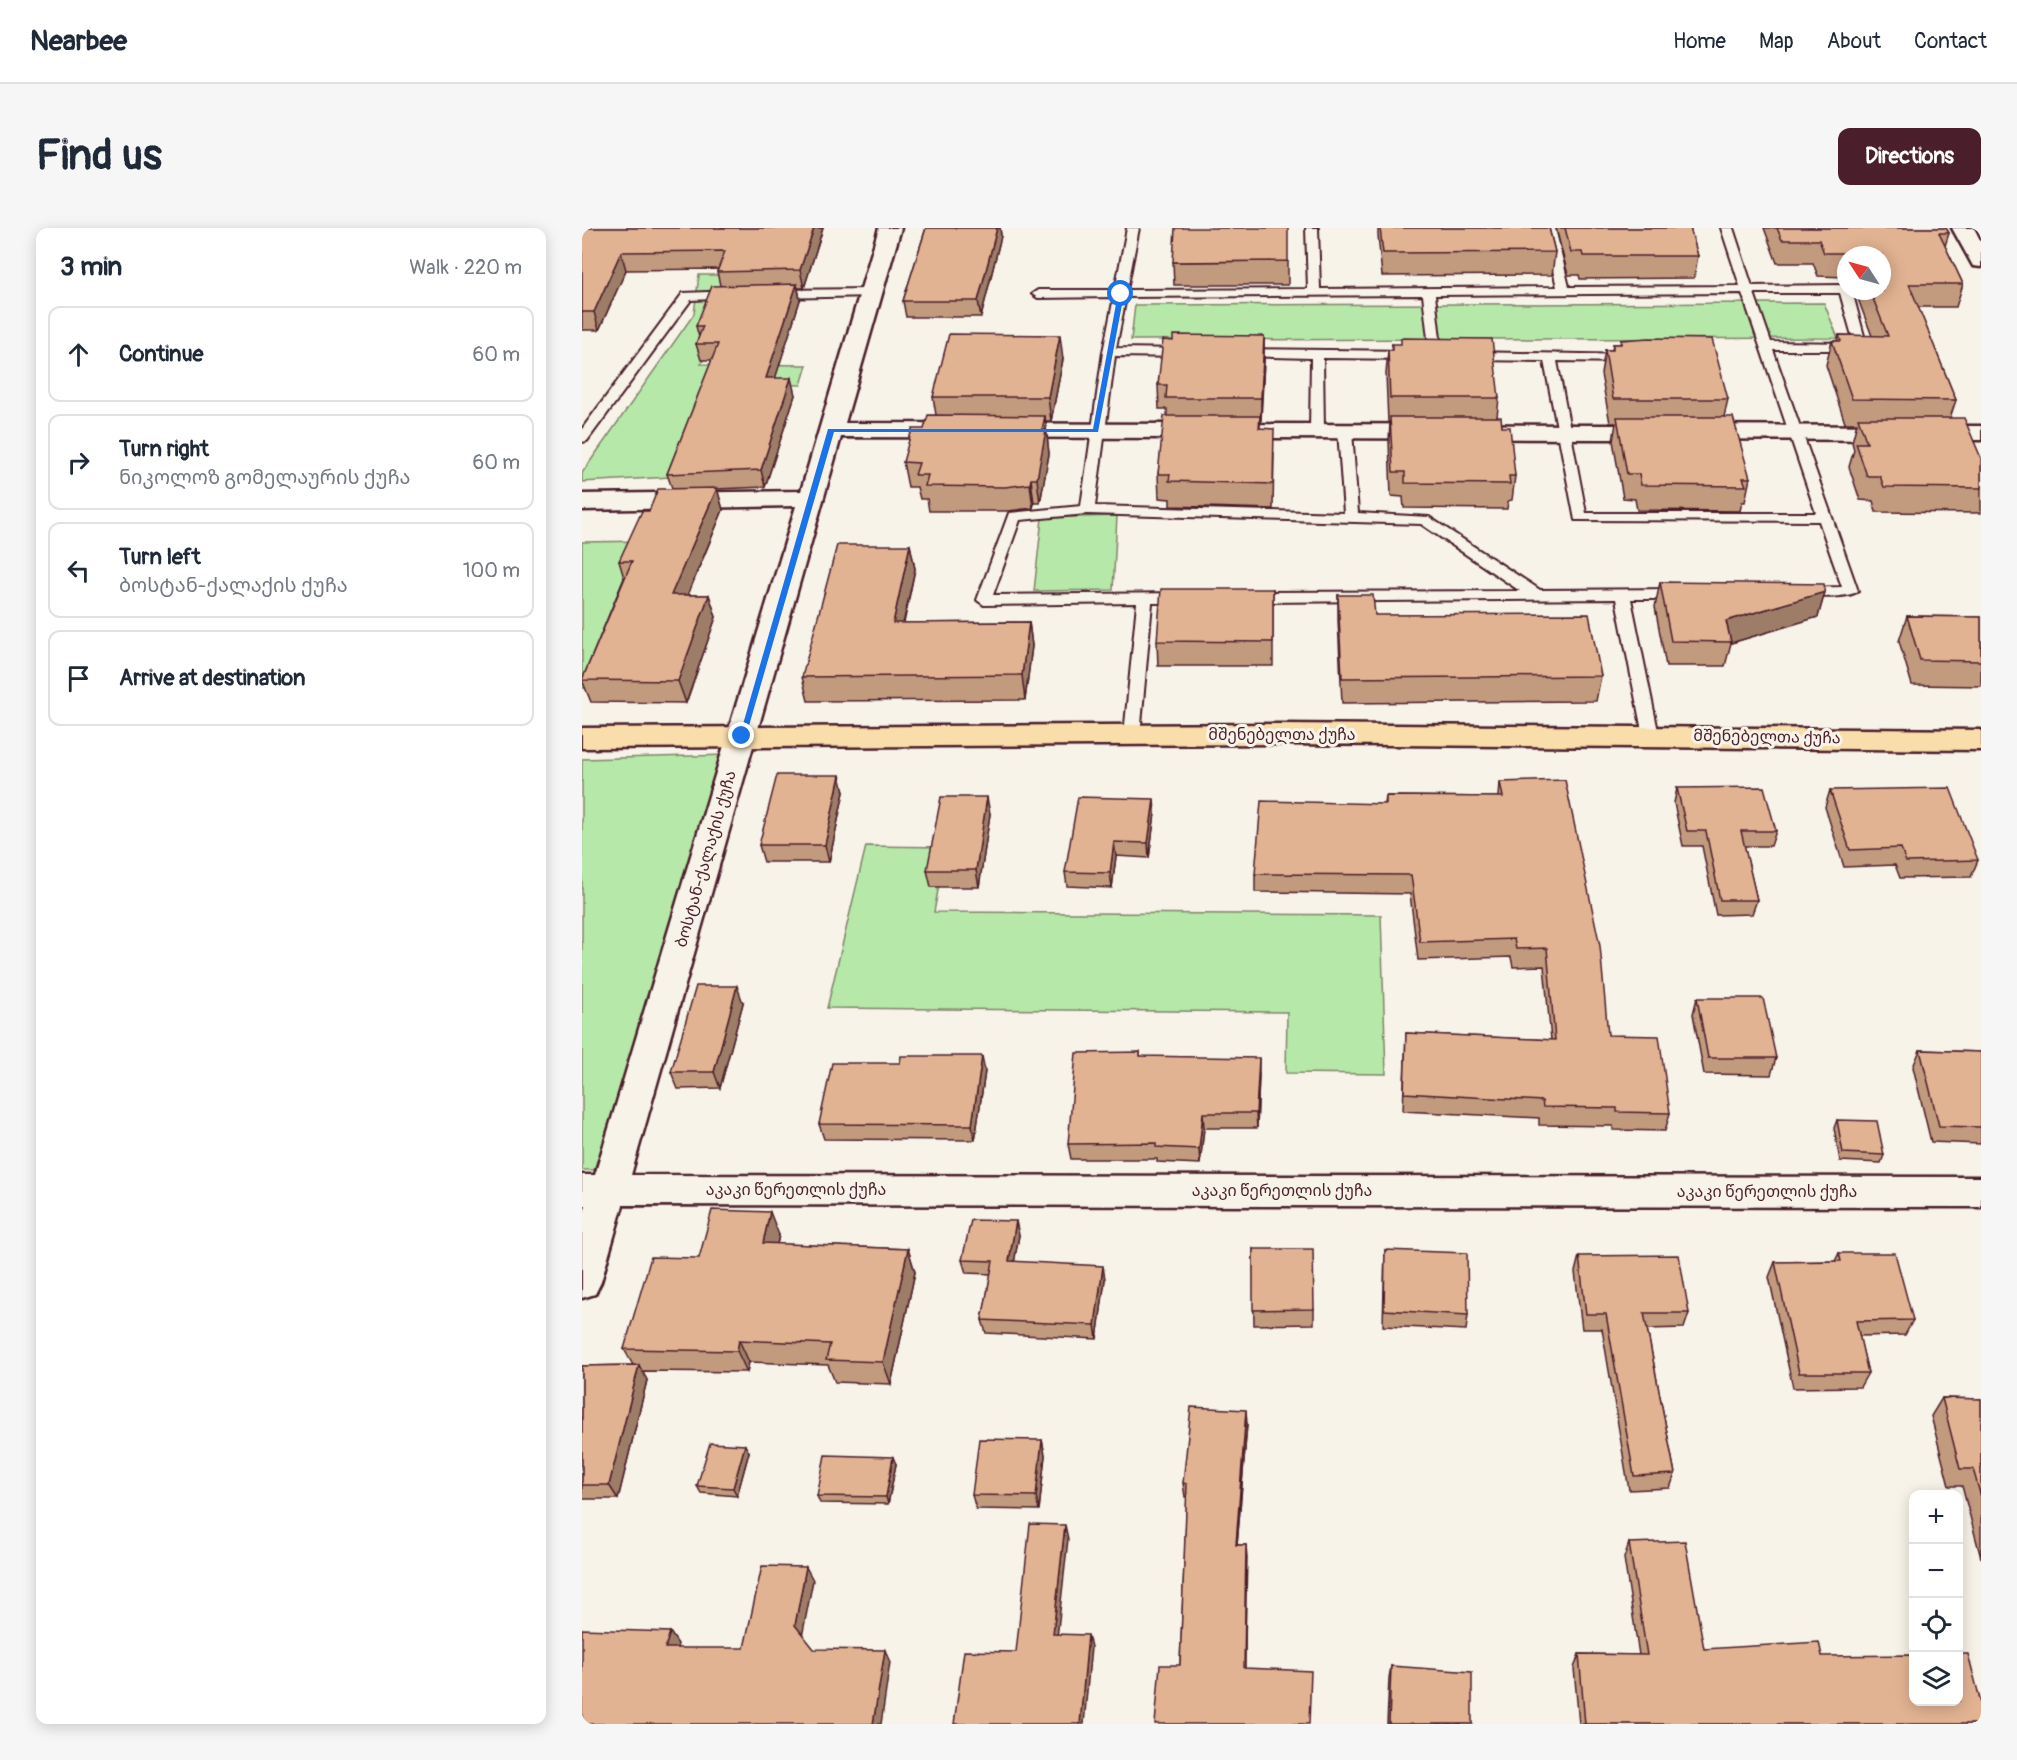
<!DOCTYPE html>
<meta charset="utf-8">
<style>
body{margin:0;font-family:Pangolin,"Noto Sans Georgian",sans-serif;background:#f6f6f7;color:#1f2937}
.controls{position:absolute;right:18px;bottom:18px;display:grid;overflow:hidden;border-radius:12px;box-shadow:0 3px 15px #0003}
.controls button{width:54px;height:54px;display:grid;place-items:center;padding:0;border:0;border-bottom:2px solid #e0e1e3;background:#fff;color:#1f2937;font:30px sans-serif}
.compass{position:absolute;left:1255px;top:18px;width:54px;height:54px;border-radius:50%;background:#fff;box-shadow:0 3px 15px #0003;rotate:306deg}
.stop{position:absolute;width:18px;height:18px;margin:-14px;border:4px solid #1a73e8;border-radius:50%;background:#fff}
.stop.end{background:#1a73e8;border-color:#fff;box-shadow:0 2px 6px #0008}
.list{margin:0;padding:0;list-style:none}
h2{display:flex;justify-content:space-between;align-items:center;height:78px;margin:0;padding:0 24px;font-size:26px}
h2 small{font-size:20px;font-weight:400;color:#747a83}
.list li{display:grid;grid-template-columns:39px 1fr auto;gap:18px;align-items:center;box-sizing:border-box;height:96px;margin:0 12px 12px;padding:0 12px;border:2px solid #e0e1e3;border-radius:12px}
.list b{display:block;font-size:22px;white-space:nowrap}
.list p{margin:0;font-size:20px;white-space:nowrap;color:#747a83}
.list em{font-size:20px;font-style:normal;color:#747a83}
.icon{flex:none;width:33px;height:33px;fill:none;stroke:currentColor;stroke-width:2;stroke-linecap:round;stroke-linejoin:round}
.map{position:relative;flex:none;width:1399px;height:1496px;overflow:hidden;border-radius:12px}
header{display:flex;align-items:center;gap:36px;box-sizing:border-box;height:84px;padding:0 30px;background:#fff;border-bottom:2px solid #e0e1e3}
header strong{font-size:28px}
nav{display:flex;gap:33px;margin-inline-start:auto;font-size:21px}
.intro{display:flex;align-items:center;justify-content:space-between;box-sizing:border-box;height:144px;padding:0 36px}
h1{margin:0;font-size:42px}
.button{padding:15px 27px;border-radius:12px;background:#4a1f2b;color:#fff;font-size:21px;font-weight:700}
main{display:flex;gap:36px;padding:0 36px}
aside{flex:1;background:#fff;border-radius:12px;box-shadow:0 3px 15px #0003}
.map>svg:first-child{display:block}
</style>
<header>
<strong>Nearbee</strong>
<nav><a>Home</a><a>Map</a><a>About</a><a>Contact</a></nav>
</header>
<div class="intro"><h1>Find us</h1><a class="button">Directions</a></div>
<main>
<aside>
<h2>3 min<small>Walk · 220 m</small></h2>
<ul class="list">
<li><svg class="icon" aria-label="ahead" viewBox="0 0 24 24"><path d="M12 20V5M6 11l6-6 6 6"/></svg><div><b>Continue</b></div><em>60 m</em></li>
<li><svg class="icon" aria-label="right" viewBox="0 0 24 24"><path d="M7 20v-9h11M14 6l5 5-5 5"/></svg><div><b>Turn right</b><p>ნიკოლოზ გომელაურის ქუჩა</p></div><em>60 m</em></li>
<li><svg class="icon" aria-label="left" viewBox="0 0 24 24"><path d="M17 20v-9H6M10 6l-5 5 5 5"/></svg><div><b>Turn left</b><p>ბოსტან-ქალაქის ქუჩა</p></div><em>100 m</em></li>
<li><svg class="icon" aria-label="arrive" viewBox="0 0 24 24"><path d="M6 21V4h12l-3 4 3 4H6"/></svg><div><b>Arrive at destination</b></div></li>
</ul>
</aside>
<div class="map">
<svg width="1399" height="1496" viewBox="0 0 1399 1496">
<rect width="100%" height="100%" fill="#f7f3e8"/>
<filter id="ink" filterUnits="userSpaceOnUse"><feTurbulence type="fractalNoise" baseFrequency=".0167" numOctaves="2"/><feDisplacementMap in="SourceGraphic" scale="12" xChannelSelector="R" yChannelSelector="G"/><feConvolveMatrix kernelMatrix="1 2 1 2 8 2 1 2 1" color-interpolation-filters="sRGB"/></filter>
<g filter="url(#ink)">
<g fill="#b6e8a9" stroke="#80846a" stroke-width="1.5">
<polygon points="117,47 171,47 119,136 225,137 219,157 150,155 89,249 0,254 0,245 112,86"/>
<polygon points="1242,75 1256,110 549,112 553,77"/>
<polygon points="535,288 531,362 452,363 460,290"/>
<polygon points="66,313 12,460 0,460 0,314"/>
<polygon points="146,527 12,942 0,942 0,531"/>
<polygon points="284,618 364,619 352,684 799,687 804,846 704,845 705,784 245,780"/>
</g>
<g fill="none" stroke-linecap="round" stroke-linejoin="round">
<defs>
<g id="lane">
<path d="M545,0h12l-12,62 181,-1 -2,-61h12l2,61 237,-2 -14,-59h12l14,59 171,-1 -19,-58h12l19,58 93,-1 1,6h6l15,56 -2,3h-92l85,241c-7,7 -56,8 -63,1l7,-4 40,-1 -23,-66 -244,-1 -31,-159 -74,-1 -6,-4 6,-4 162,3 2,3 -6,4 -71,-1 29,152h230l-74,-220 -307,2 7,61 -6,4 -6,-4 -7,-61 -297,2 -10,51 71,1 6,4 -6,4 -72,-1 -20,150 249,7 -6,-82 7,-4 7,4 6,82 71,4 111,73 141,-1 7,5 -7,5h-50l28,137 -8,5 -8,-5 -27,-137 -366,3 -7,-5 7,-5 270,-1 -99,-67 -334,-10 -67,6 -27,75 190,-2 7,5 -7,5h-31l-12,132 -2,4h-12l-2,-4 13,-132 -153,2 -7,-5 32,-87 72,-7 22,-154 11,-55 -76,1 -6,-4 6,-4h77zM1172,65h86l14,50 -83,-1z"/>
<polygon points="289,61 295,65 293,68 194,70 188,66 194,62"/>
<polygon points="151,63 155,64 155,70 109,72 5,213 0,214 0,201 101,65"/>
<polygon points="660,121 830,123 836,127 830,131 741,130 742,203 735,207 728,203 729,130 656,128 656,122"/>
</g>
<g id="street">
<polygon points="297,0 319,0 263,195 1399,198 1399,212 259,209 49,947 1399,949 1399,979 41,977 19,1054 13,1066 0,1070 0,991 4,977 0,977 0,947 13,947 214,278 0,282 0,266 219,263"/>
<polygon points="1370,0 1392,0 1399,14 1399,39 1391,38"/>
</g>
<polygon id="primary" points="700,496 1399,502 1399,522 700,516 0,520 0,500"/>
</defs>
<use href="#lane" stroke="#4a1f2b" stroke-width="4"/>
<use href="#street" stroke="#4a1f2b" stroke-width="5"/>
<use href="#primary" stroke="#4a1f2b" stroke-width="5"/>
<use href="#lane" fill="#f7f3e8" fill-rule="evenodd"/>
<use href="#street" fill="#f7f3e8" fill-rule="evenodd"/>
<use href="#primary" fill="#f9deab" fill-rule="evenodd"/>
</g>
<g fill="#c29a7e" stroke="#4a1f2b" stroke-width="1.5">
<polygon points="0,0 241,0 222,60 216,60 218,72 193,150 213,167 183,259 135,261 141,282 106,367 127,367 134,389 104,475 9,474 0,452 42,350 37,333 67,283 90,260 85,246 130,132 119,132 114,116 117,109 114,98 138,57 135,44 136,41 44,42 17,102 0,102"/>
<polygon points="344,0 418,0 419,8 399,89 324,89 321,73"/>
<polygon points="796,0 967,0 973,24 970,47 800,48 796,7"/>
<polygon points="974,0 1108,0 1116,28 1112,50 998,51 997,47 986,47"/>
<polygon points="1182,0 1364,0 1367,5 1363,18 1381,56 1374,79 1336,79 1374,172 1368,190 1399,230 1399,285 1294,284 1291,273 1278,272 1267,239 1272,222 1270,214 1275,195 1263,195 1244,137 1250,113 1255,113 1257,107 1290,108 1273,63 1300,63 1300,27 1264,27 1264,49 1236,48 1231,35 1195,35"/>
<polygon points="706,33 706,57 592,57 591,34"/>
<polygon points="682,108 682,132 678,200 692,225 691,281 588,278 588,271 577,270 576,246 585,188 585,181 577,181 576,157 591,113"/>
<polygon points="1039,112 1146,171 1142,189 1168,250 1163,274 1160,274 1158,283 1055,282 1053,271 1041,270 1031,213 1034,195 1028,195 1019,146 1023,122 1030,122 1031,116 1038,116"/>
<polygon points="810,116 917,170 915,189 920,199 933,248 930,272 926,273 925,281 822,280 821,269 809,268 807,213 808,194 806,194 804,146 806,122 810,122"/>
<polygon points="481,131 469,193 463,193 467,226 458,275 452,275 451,280 426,283 347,283 345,271 338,271 335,259 326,259 321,234 354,187 351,169"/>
<polygon points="328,317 333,341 322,395 447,394 450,418 443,472 226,473 220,449"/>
<polygon points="1078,354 1243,364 1236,389 1149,415 1143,438 1084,438 1073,379"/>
<polygon points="691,361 691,438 576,438 575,413"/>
<polygon points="756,367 793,387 1019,448 1014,473 760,475 756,392"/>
<polygon points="1325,388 1399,389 1399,458 1330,457 1317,413"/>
<polygon points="918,554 1026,807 1088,885 1083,903 1031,902 1031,898 957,897 957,890 821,883 824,805 969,812 962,738 931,739 929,729 836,732 828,666 673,664 673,646 803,576 804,568 917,569"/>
<polygon points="1095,560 1194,603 1189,618 1162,618 1175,672 1170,686 1134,687 1120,618 1101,618 1092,575"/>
<polygon points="1248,562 1396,632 1389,649 1318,650 1313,637 1262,639 1243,579"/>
<polygon points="262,564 247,634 182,634 177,617"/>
<polygon points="573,585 567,630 534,628 530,660 485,658 483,644"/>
<polygon points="408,586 397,659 349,659 345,642"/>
<polygon points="1115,770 1194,830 1189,847 1122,846 1111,786"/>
<polygon points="161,775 138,860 96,861 89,844"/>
<polygon points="1338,822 1399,824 1399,916 1349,914 1331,839"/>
<polygon points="558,824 558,828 677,845 675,900 622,900 618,936 575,934 575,931 489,931 486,916"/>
<polygon points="403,843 393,912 242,911 237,896"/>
<polygon points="1255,892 1302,927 1299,935 1258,933 1252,900"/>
<polygon points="197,1007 195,1016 326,1021 333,1044 309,1156 253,1154 246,1137 167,1134 165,1144 60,1143 65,1152 36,1271 0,1271 0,1138 51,1137 42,1121 117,1030"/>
<polygon points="437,1007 432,1034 523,1051 515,1111 404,1105 400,1092 409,1046 384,1045 380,1032"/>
<polygon points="671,1021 732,1081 732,1096 672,1097"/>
<polygon points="803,1022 886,1087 884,1102 801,1098"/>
<polygon points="1257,1025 1331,1092 1323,1107 1277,1108 1286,1145 1278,1159 1211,1160 1187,1049 1193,1034 1253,1033"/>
<polygon points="997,1028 1107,1085 1102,1100 1065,1101 1093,1246 1088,1260 1047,1262 1020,1101 1000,1101 993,1044"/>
<polygon points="1360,1170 1399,1171 1399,1330 1380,1258 1367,1258 1349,1188"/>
<polygon points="665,1196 655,1317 664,1317 663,1440 598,1437 605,1269 603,1269 601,1255"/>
<polygon points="460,1212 463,1227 457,1282 394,1281 390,1267"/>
<polygon points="167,1224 155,1268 119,1265 115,1258"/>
<polygon points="314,1236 306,1276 238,1275 235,1268"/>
<polygon points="1047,1315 1122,1421 1240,1428 1399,1496 997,1496 992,1440 997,1426 1057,1427 1042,1330"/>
<polygon points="809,1438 890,1496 805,1496 807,1450"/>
</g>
<g fill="#9e7d67" stroke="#4a1f2b" stroke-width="1.5">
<polygon points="232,0 241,0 222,60 218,42"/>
<polygon points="415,0 418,0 419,8 399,89 396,73"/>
<polygon points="39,24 44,42 17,102 12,84"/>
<polygon points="215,56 218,72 188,167 184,150"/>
<polygon points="478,107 481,131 469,193 466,169"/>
<polygon points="682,108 682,132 679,194 679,170"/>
<polygon points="209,150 213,167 183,259 179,242"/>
<polygon points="463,188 467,226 458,275 455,251 460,202"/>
<polygon points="449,251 452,275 451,280 448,256"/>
<polygon points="135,260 141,282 96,389 89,367"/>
<polygon points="328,317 333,341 316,419 311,395"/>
<polygon points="1243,364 1236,389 1149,415 1144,393"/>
<polygon points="127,367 134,389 104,475 96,453"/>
<polygon points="447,394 450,418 443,472 440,447"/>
<polygon points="258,547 262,564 247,634 243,617"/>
<polygon points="405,569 408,586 397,659 394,642"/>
<polygon points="572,571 573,585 567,630 566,615"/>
<polygon points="532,614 534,628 530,660 528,645"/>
<polygon points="155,758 161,775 138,860 132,844"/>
<polygon points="400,828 403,843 393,912 390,897"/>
<polygon points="677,830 677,845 675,900 674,885"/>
<polygon points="621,885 622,900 618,936 617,921"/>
<polygon points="188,984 197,1007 190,1038 181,1015"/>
<polygon points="434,993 437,1007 430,1047 427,1033"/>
<polygon points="326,1021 333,1044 309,1156 301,1134"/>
<polygon points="521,1038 523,1051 515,1111 513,1097"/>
<polygon points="157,1112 167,1134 165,1144 155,1123"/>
<polygon points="57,1137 65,1152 36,1271 27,1257"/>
<polygon points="664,1182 665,1196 654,1330 654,1317"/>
<polygon points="460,1212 463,1227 457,1282 454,1268"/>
<polygon points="163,1217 167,1224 155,1268 151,1260"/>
<polygon points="311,1229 314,1236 306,1276 304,1269"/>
<polygon points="483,1297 486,1311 474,1419 471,1406"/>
<polygon points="664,1317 665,1330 662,1453 662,1440"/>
<polygon points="224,1339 231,1352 220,1409 213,1397"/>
<polygon points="88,1404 96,1416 92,1433 83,1420"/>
<polygon points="506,1407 509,1419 502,1496 498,1496"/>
<polygon points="303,1422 308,1434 299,1496 291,1496"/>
</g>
<g fill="#e2b393" stroke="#4a1f2b" stroke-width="1.5">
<polygon points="0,0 232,0 218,42 135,44 143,23 39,24 12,84 0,84"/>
<polygon points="344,0 415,0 396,73 321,73"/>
<polygon points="593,0 706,0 706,33 591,34"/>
<polygon points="798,0 967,0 973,24 801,25"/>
<polygon points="983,0 1108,0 1116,28 1001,28 1000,24 989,24"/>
<polygon points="1195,0 1364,0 1367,5 1357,5 1381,56 1327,56 1374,172 1270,171 1250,113 1259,113 1257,107 1306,108 1288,63 1300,63 1300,27 1274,27 1273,25 1242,25 1237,12 1200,12"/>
<polygon points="215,56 184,150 209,150 179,242 85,246 136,116 114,116 121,98 114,98 130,58"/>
<polygon points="367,106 478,107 466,169 351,169"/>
<polygon points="591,107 682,108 679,170 584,170 585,157 576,157 581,112 591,113"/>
<polygon points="819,110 910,111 917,170 808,170 806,122 810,122 810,116 819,116"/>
<polygon points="1067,110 1130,111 1146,171 1031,171 1023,122 1031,122 1031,116 1039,116 1039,112"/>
<polygon points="346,187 463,188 460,202 464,202 455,251 449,251 448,256 423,259 343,258 346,247 333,247 337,235 321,234 330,201 342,201"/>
<polygon points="582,188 678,188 677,200 692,201 691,256 587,253 588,246 576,246"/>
<polygon points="808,189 919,189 920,199 928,199 933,248 927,248 928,256 823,255 823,244 811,244"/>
<polygon points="1035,189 1151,189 1168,250 1161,250 1164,258 1059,257 1057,246 1045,246"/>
<polygon points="1276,190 1382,190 1399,230 1399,260 1302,259 1298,248 1285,248 1274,215 1285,215"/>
<polygon points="135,260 89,367 127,367 96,453 0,452 50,333 37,333 60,283 67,283 76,261"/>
<polygon points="255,317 328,317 311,395 447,394 440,447 220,449"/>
<polygon points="1078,354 1242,356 1243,364 1144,393 1149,414 1089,413"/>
<polygon points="579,361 691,361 691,414 575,413"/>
<polygon points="756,367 791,367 793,387 1007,386 1019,448 760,450"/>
<polygon points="1325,388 1399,389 1399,433 1338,432"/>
<polygon points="195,547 258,547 243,617 177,617"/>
<polygon points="983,552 1018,718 1026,807 1077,808 1088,885 1035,884 1035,880 961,879 960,873 822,865 824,805 973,812 965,720 934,721 932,711 838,714 829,647 673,646 679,573 804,576 804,568 921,569 918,554"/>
<polygon points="1182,559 1194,603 1159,603 1175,672 1138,672 1124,603 1105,603 1095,560"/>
<polygon points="1368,560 1396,632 1324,634 1319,620 1268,622 1248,562"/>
<polygon points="359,569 405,569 394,642 345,642"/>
<polygon points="496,569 572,571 566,615 532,614 528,645 483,644"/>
<polygon points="114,758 155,758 132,844 89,844"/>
<polygon points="1115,770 1181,770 1194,830 1126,830"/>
<polygon points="1338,822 1399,824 1399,899 1357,898"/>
<polygon points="558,824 558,828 677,830 674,885 621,885 617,921 574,919 574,915 486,916 494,825"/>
<polygon points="319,828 400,828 390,897 237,896 250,835 318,835"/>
<polygon points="1255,892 1295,893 1302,927 1261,925"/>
<polygon points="130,982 188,984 181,1015 326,1021 301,1134 244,1132 248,1116 157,1112 155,1123 42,1121 69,1029 117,1030"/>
<polygon points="389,992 434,993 427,1033 521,1038 513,1097 400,1092 411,1033 380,1032"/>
<polygon points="671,1021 731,1021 732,1081 671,1082"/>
<polygon points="803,1022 885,1025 886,1087 802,1082"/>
<polygon points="1257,1025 1313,1025 1331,1092 1274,1093 1286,1145 1217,1145 1193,1034 1259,1033"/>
<polygon points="1097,1027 1107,1085 1062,1085 1093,1246 1052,1248 1024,1086 1004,1086 997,1028"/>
<polygon points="57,1137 27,1257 0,1257 0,1138"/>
<polygon points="1360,1170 1399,1171 1399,1269 1391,1241 1378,1241"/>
<polygon points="609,1179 664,1182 654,1317 664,1317 662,1440 729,1443 727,1496 573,1496 578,1437 598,1437 605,1256 601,1255"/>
<polygon points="397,1211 460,1212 454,1268 390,1267"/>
<polygon points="128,1215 163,1217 151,1260 115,1258"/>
<polygon points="243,1227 311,1229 304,1269 235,1268"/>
<polygon points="448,1296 483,1297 471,1406 506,1407 498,1496 372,1496 382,1423 434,1424"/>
<polygon points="1103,1313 1122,1421 1237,1414 1240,1428 1332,1427 1332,1473 1377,1473 1377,1426 1386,1426 1399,1475 1399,1496 1003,1496 997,1426 1065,1427 1047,1315"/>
<polygon points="180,1338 224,1339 213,1397 232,1421 303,1422 291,1496 0,1496 0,1401 88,1404 83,1420 162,1420"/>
<polygon points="809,1438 890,1444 890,1496 807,1496"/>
</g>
</g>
<polygon fill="#1a73e8" points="536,65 542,66 516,204 252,204 164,508 157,510 246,201 511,201"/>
<g text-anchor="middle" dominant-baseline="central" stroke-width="6" stroke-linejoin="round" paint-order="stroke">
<g font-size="16" fill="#4a1f2b" stroke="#f7f3e8">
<text x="700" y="507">მშენებელთა ქუჩა</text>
<text transform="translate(1185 509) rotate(1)">მშენებელთა ქუჩა</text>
<text transform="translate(124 631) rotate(-74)">ბოსტან-ქალაქის ქუჩა</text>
<text x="214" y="962">აკაკი წერეთლის ქუჩა</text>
<text x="700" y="963">აკაკი წერეთლის ქუჩა</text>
<text x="1185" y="964">აკაკი წერეთლის ქუჩა</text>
</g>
</g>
</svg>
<div class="controls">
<button>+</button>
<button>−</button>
<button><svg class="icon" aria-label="locate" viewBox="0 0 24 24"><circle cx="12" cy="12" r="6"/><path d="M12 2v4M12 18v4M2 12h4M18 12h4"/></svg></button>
<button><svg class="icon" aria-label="layers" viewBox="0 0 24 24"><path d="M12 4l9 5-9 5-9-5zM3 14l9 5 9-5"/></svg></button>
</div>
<svg class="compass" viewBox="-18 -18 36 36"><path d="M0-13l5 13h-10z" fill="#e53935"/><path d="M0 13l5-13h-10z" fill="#747a83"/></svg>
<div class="stop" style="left:539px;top:66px"></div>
<div class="stop end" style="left:160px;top:508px"></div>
</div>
</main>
